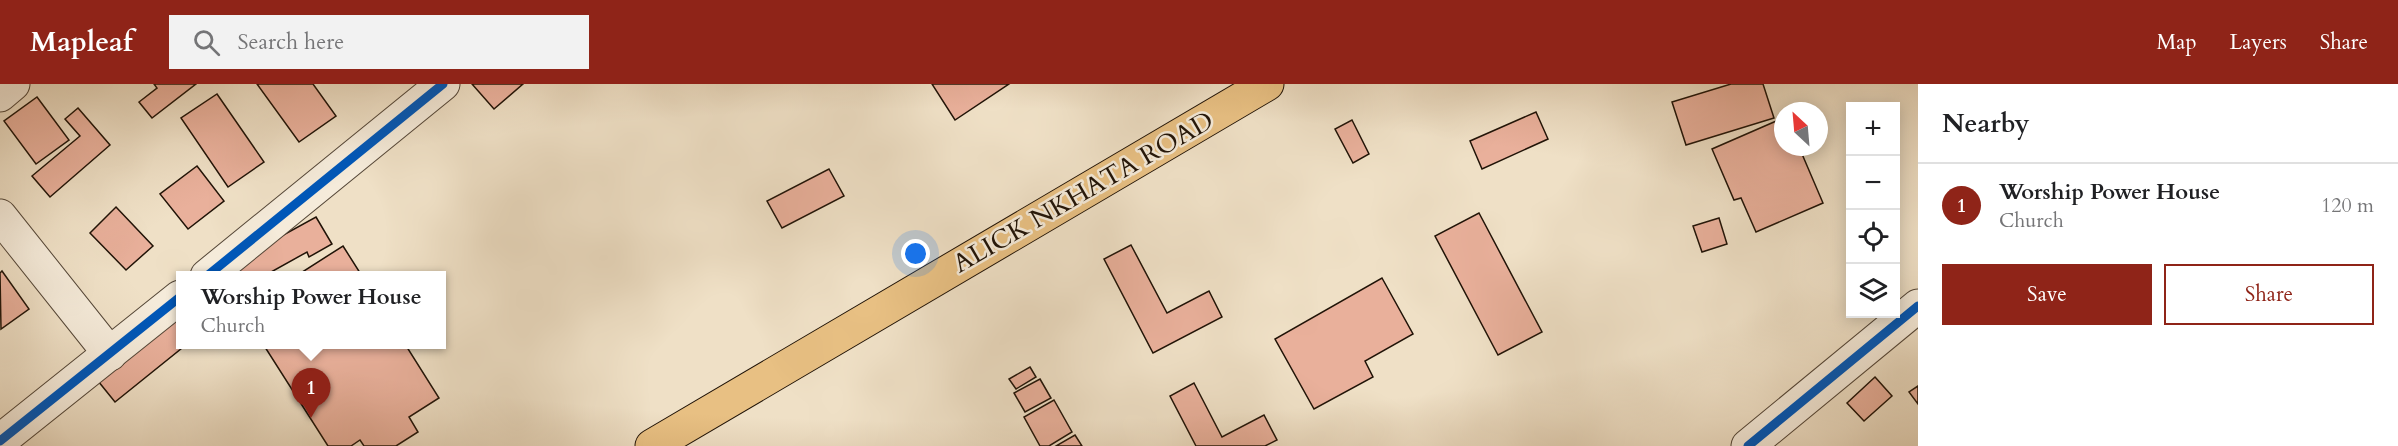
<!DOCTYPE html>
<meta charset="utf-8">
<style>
body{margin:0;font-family:Cardo,serif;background:#f2f2f2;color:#202124}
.controls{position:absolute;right:18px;top:18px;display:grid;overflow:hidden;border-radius:0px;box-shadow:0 3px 15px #0003}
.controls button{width:54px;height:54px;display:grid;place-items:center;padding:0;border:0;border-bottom:2px solid #e0e0e0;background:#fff;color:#202124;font:30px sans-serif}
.compass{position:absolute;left:1774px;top:18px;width:54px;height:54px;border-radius:50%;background:#fff;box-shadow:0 3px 15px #0003;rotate:334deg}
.you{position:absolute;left:916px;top:170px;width:21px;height:21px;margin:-15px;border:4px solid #fff;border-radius:50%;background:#1a73e8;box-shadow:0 0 0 9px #1a73e833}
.badge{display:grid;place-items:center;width:39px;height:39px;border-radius:50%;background:#8f2418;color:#fff;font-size:20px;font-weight:700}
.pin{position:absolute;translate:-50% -50px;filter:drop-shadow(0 2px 3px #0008)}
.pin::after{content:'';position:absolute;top:32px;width:21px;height:18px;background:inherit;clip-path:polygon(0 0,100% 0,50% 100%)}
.popup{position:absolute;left:176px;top:187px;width:270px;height:78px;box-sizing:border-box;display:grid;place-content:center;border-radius:0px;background:#fff;filter:drop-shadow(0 2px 4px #0005);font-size:20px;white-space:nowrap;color:#757577}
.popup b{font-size:22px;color:#202124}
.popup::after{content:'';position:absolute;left:50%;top:100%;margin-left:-12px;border:12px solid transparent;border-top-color:#fff}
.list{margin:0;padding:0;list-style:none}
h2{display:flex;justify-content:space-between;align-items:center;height:78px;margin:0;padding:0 24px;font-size:26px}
h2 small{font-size:20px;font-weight:400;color:#757577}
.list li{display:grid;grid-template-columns:39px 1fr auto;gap:18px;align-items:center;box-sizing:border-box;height:84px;padding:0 24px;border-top:2px solid #e0e0e0}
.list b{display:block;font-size:22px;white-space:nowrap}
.list p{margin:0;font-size:20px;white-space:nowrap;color:#757577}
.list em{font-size:20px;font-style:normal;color:#757577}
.actions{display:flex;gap:12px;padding:18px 24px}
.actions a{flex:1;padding:14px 0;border:2px solid #8f2418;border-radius:0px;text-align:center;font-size:21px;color:#8f2418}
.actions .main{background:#8f2418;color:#fff}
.icon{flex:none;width:33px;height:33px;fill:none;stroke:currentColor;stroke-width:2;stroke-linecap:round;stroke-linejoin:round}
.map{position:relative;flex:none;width:1918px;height:362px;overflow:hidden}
header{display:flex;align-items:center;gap:36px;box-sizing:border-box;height:84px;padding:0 30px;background:#8f2418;color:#fff}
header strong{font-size:28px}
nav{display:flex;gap:33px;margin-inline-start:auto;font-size:21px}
.search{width:420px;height:54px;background:#f2f2f2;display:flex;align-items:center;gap:15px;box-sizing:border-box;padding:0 21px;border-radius:0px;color:#757577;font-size:22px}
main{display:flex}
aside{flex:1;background:#fff}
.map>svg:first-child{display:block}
</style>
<header>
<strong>Mapleaf</strong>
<div class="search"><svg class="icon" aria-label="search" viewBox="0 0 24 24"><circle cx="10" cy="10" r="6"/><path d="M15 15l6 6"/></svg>Search here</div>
<nav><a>Map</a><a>Layers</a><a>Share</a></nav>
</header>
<main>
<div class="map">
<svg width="1918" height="362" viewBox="0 0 1918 362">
<rect width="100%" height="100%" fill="#efe0c6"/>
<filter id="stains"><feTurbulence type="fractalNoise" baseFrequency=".00333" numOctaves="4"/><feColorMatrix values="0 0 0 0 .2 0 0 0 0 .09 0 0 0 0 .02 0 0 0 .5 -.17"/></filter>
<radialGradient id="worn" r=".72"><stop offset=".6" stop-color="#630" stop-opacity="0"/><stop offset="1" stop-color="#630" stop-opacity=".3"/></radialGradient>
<g fill="#e9b09b" stroke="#201307" stroke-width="1.5">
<polygon points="154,0 196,0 152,34 139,18 157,4"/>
<polygon points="257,0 313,0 336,32 299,58"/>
<polygon points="472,0 523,0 494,25"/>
<polygon points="932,0 1009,0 955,36"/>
<polygon points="1731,0 1763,0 1774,34 1686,61 1672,18"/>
<polygon points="217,10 264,78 228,103 181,34"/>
<polygon points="37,13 69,56 36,80 4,37"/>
<polygon points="78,24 110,61 50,113 32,92 80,52 65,35"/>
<polygon points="1536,28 1548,55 1482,85 1470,57"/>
<polygon points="1783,34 1783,63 1799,63 1823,119 1756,148 1741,114 1734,116 1712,65"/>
<polygon points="1352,36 1369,70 1353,79 1335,45"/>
<polygon points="197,82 224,117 188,145 160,110"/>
<polygon points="829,85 844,112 782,144 767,117"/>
<polygon points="116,123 153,162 126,186 90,149"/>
<polygon points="1479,129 1542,248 1498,271 1435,152"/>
<polygon points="316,133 332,160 309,173 307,168 264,192 209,192"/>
<polygon points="1719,134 1727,160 1702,168 1693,142"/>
<polygon points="1131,161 1167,229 1209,207 1222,233 1153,269 1104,175"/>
<polygon points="343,162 362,192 296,192"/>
<polygon points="2,187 29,225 1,245 0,189"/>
<polygon points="1382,194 1413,250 1365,277 1373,293 1314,325 1275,255"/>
<polygon points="174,229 180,237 180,260 187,260 115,318 94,292"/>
<polygon points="263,260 405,260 439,314 409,333 418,348 396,362 364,362 360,356 351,362 328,362"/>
<polygon points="1030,283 1036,293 1016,305 1009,295"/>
<polygon points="1875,293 1892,312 1864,337 1847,319"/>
<polygon points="1040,295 1051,314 1025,328 1014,309"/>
<polygon points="1194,299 1222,353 1264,331 1277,356 1265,362 1196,362 1170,312"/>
<polygon points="1918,302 1918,320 1909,308"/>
<polygon points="1054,316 1072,348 1049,362 1040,362 1024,333"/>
<polygon points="1075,351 1082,362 1056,362"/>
</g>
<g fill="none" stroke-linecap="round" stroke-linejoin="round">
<defs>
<g id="minor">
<polyline points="0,11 13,0"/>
<polyline points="0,132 110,270"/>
<polyline points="207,192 443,0"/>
<polyline points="0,357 180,213"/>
<polyline points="1748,362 1918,222"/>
</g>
<polyline id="major" points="652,362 1267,0"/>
</defs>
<use href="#minor" stroke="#544637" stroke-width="35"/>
<use href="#major" stroke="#201307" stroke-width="35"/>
<use href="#minor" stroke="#f5ebda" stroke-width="33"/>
<use href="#major" stroke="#e8c083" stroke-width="33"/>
<defs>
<g id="cycleway">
<polyline points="207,192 443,0"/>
<polyline points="0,357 180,213"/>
<polyline points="1748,362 1918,222"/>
</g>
</defs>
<use href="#cycleway" stroke="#f5ebda" stroke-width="13"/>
<use href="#cycleway" stroke="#0057b8" stroke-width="9"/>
</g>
<g text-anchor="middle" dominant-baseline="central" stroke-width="5" stroke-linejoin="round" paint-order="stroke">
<g font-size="26" fill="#201307" stroke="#f5ebda">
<text transform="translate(1083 108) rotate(-30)">ALICK NKHATA ROAD</text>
</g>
</g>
<rect width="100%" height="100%" filter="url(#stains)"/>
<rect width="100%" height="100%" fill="url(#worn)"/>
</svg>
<div class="controls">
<button>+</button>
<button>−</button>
<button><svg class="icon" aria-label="locate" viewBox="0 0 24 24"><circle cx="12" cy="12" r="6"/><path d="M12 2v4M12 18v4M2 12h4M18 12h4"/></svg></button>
<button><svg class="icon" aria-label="layers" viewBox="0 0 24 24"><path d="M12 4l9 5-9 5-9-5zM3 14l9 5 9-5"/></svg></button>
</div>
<svg class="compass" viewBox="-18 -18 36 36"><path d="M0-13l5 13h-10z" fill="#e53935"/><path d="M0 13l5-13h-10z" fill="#757577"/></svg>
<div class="you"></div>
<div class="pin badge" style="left:311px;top:334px">1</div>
<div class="popup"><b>Worship Power House</b>Church</div>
</div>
<aside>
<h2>Nearby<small></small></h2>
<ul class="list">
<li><span class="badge">1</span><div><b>Worship Power House</b><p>Church</p></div><em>120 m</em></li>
</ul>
<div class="actions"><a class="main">Save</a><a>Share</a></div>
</aside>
</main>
